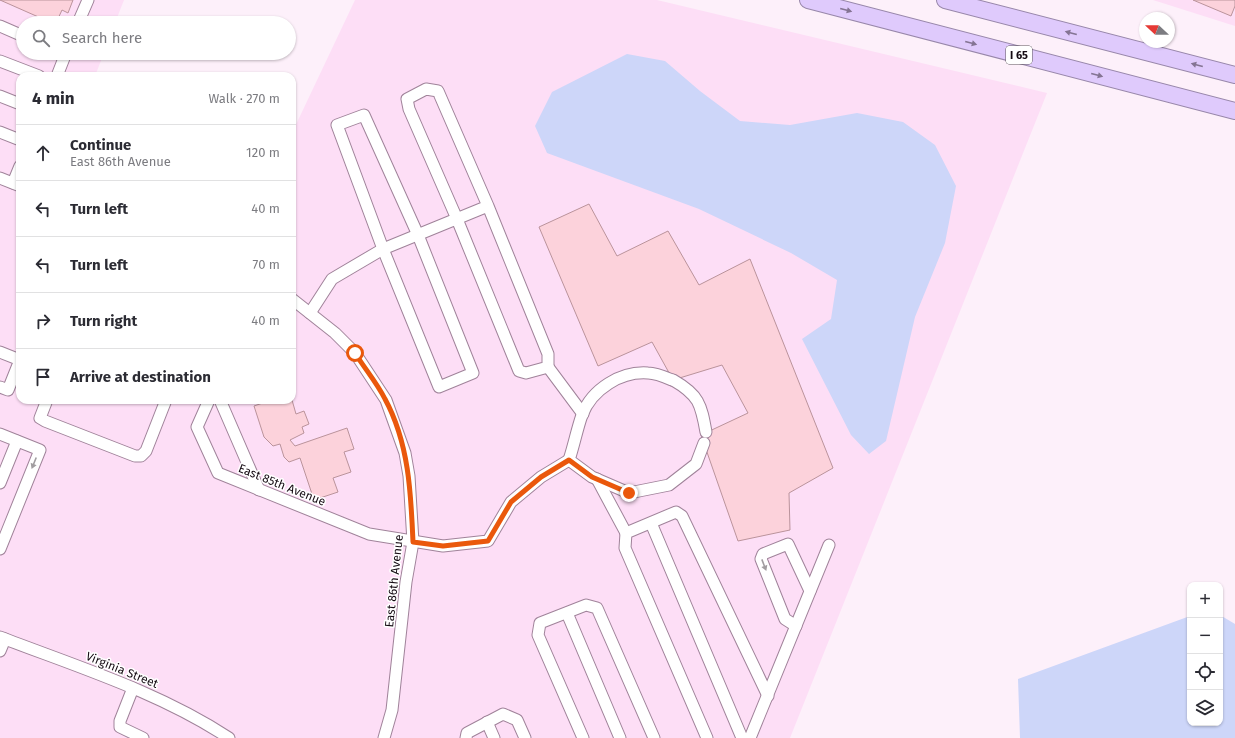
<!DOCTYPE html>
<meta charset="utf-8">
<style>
body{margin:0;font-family:"Fira Sans",sans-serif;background:#f2f2f3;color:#2b2b33}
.controls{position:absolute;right:12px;bottom:12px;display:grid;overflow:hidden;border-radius:8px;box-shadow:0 1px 3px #0004}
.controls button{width:36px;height:36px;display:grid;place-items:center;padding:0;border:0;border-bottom:1px solid #e1e1e2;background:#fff;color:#2b2b33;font:20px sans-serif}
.compass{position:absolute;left:1139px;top:12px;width:36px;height:36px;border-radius:50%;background:#fff;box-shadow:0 1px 3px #0004;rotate:292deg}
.stop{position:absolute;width:12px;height:12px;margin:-9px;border:3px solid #ea580c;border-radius:50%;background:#fff}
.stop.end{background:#ea580c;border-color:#fff;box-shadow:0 1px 4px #0008}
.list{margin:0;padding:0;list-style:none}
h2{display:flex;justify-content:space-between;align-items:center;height:52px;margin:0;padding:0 16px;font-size:17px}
h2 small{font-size:13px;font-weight:400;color:#7c7c81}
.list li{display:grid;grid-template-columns:26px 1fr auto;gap:12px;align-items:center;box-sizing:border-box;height:56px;padding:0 16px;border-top:1px solid #e1e1e2}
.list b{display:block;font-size:15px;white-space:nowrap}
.list p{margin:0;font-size:13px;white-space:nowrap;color:#7c7c81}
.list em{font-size:13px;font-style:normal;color:#7c7c81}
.icon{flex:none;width:22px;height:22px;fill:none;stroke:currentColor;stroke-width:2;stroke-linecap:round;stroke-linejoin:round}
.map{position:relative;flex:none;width:1235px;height:738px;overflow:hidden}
.search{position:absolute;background:#fff;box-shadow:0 1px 3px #0004;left:16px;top:16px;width:280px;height:44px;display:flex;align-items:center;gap:10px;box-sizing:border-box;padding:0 14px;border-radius:22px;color:#7c7c81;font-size:15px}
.panel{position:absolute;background:#fff;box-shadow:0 1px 3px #0004;left:16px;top:72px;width:280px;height:332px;border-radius:12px}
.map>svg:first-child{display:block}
</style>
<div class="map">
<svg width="1235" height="738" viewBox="0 0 1235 738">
<rect width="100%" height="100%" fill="#fdf0fa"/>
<g fill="#fddef6">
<polygon points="0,0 124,0 115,23 23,23 23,53 104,53 95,76 20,76 20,400 292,400 292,133 355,0 657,0 1047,93 790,738 0,738"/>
<polygon points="1153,0 1235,0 1235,26"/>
</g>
<g fill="#cdd6f9">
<polygon points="627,54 665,61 700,91 740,121 790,125 857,113 903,122 935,145 956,186 945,243 915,317 886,441 869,454 851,435 802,339 831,319 837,280 791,253 699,209 547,153 535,126 552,92"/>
<polygon points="1220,615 1235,624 1235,738 1020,738 1018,679 1190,616 1190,723 1220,723"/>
</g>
<g fill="#fcd2db" stroke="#ba939b">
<polygon points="0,0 73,0 68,13 62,10 56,23 52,23"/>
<polygon points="1193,0 1235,0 1235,6 1231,16"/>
<polygon points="589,204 617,256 668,231 699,285 750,259 833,468 789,493 790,530 738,541 701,435 748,413 722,365 673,380 652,342 598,366 539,227"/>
<polygon points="271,400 275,403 283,400 292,400 296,414 304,411 309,424 302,427 304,433 290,440 295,446 347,428 354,449 344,452 351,472 333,478 338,492 314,500 300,458 289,462 284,457 280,444 273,446 264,437 254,406"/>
</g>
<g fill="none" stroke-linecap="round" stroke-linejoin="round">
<defs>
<g id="minor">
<polyline points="78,23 88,0"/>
<polyline points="0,26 23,36"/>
<polyline points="0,61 39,76"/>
<polyline points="57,76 66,53"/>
<polyline points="0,96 20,104"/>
<polygon points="364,115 418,235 473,373 439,387 383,249 337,125"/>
<polyline points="0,132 20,140"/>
<polyline points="0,178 20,186"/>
<polyline points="13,183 20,166"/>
<polyline points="292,299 335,333 355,353 386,400 405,453 409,476 413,542 406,582 392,710 384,738"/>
<polyline points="310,313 332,279 383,249 488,206 438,91 426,89 407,99 409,109 457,219 519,371 526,373 548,367 548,354 488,206"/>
<polyline points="0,352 20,360 8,390 0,387"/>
<polyline points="548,367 583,414"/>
<path d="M672,380c-7,-3 -16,-7 -24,-7 -27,-2 -56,16 -66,42 -5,14 -8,30 -13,45l23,17 37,16 40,-8 27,-21 8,-21"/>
<path d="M673,380c26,15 28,24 33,52"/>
<polyline points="47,400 40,418 45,421 135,456 141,456 146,451 166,400"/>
<polyline points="209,400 197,427 218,473 369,534 443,546 488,541 511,502 541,477 569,460"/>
<polyline points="220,400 259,490"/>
<polyline points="0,434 40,450 0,549"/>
<polyline points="597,479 626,533"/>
<polyline points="0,483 17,441"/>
<polyline points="651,523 742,738"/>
<polyline points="567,613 620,738"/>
<polyline points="796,626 785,619 761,559 763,554 788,544 810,591"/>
<path d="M0,637c78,30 159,55 229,101"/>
<polyline points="0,651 5,639"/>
<polyline points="133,688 120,721 120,727 143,738"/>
<polyline points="487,722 494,738"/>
<polyline points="466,738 467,733 503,714 517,720 525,738"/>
<polyline points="583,738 538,635 540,623 586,605 597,608 654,738"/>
<polyline points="707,738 625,548 626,533 676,512 682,516 768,696"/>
<polyline points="750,738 829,545"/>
</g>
<g id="highway">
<polyline points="808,0 1235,111"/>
<polyline points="945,0 1235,75"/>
</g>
</defs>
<use href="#minor" stroke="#a0839a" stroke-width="13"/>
<use href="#highway" stroke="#9887aa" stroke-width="18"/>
<use href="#minor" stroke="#fff" stroke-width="11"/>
<use href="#highway" stroke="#dfcafc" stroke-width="16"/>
</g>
<defs><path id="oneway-solid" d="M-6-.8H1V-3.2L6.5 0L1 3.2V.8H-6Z"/></defs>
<g fill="#847493">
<use href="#oneway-solid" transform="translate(846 10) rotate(15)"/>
<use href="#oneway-solid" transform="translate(1071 33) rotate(-165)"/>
<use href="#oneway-solid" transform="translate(971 43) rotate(15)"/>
<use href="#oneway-solid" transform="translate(1197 65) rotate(-165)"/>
<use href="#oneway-solid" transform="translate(1097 75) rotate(15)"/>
</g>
<g fill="#a19da0">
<use href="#oneway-solid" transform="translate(34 463) rotate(112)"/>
<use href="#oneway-solid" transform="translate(764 565) rotate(69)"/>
</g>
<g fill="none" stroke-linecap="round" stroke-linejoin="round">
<path stroke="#ea580c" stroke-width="5" d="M355,353c10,16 22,30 30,46 24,44 26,95 28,143l30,4 45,-5 23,-39 30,-25 28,-17 23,17 37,16"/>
</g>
<g text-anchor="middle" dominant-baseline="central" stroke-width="3" stroke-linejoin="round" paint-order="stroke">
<rect fill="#fff" stroke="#5a5459" stroke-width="1" x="1006" y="46" width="26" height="18" rx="3"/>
<g font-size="11" font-weight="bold" fill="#140a12">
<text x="1019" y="55">I 65</text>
</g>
<g font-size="12" fill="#140a12" stroke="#fff">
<text transform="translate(282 485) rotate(22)">East 85th Avenue</text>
<text transform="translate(394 581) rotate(-84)">East 86th Avenue</text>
<text transform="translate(122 670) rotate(22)">Virginia Street</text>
</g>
</g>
</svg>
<div class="controls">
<button>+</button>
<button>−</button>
<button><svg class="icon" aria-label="locate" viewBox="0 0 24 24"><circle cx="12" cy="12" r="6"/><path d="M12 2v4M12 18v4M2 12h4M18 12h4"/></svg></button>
<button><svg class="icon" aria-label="layers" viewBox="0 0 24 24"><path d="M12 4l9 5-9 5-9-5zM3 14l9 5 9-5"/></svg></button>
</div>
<svg class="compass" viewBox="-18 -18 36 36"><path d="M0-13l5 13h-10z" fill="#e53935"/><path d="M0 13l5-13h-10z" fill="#7c7c81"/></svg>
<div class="stop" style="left:355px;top:353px"></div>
<div class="stop end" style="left:629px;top:493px"></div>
<div class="search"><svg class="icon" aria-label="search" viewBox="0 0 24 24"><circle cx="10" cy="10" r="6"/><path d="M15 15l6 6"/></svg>Search here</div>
<section class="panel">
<h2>4 min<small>Walk · 270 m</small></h2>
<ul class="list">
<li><svg class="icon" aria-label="ahead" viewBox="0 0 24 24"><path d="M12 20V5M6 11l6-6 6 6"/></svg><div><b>Continue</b><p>East 86th Avenue</p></div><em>120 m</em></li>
<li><svg class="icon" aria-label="left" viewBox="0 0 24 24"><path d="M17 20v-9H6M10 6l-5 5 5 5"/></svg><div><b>Turn left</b></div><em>40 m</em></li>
<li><svg class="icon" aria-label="left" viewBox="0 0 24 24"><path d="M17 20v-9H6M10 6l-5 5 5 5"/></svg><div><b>Turn left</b></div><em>70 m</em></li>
<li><svg class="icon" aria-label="right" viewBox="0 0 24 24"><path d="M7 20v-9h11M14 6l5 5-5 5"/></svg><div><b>Turn right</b></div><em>40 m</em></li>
<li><svg class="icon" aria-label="arrive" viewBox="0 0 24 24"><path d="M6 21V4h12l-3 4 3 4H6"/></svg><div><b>Arrive at destination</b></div></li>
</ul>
</section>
</div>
